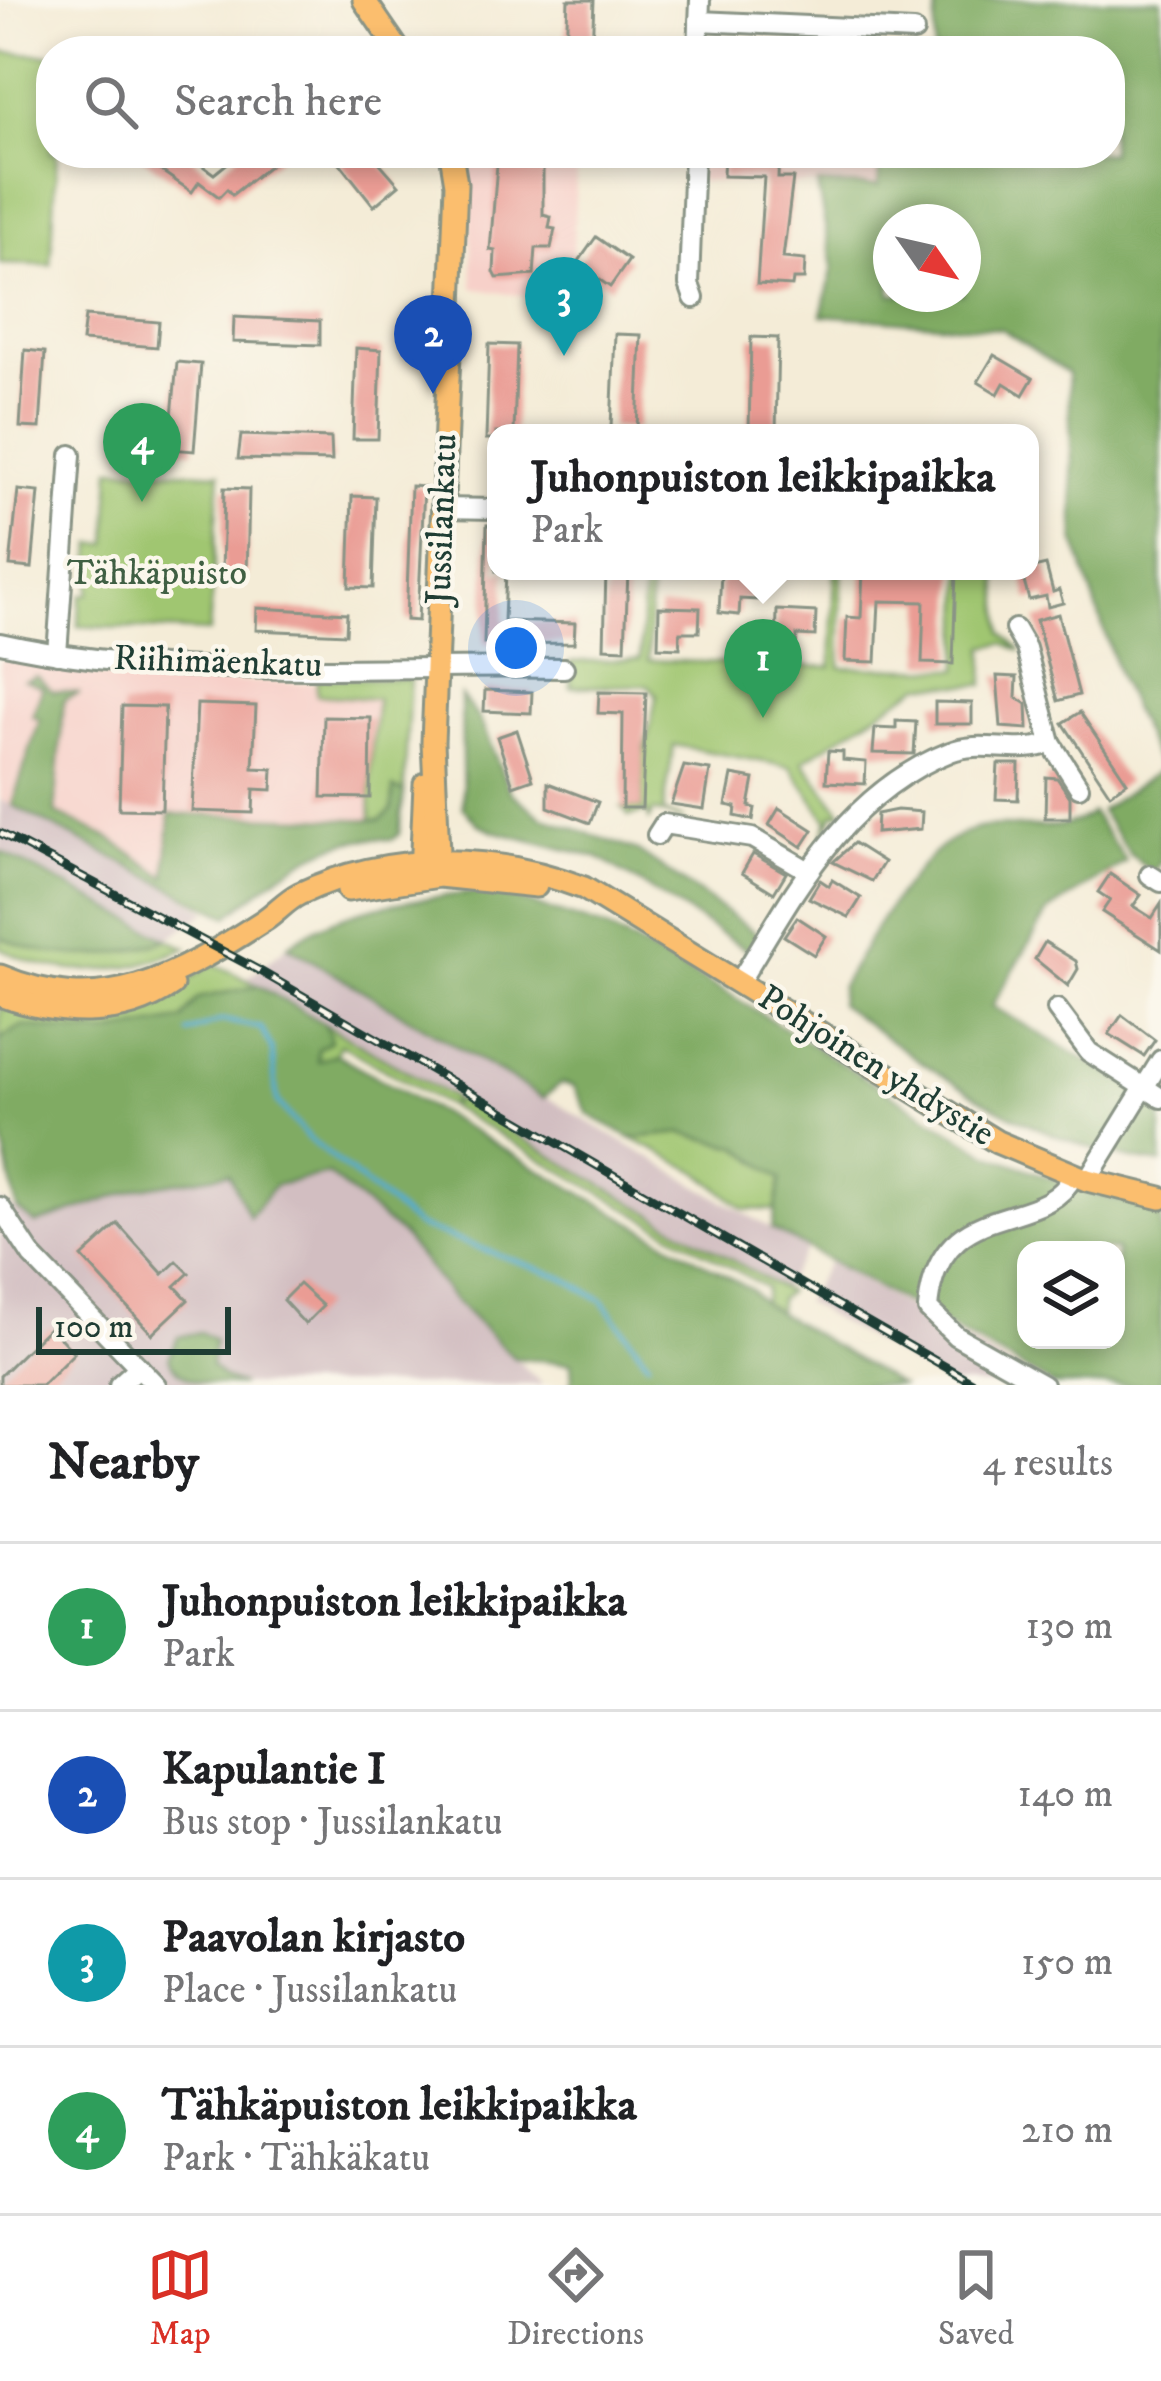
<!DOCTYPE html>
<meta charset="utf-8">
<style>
body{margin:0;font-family:"IM FELL DW Pica",serif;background:#f6f6f6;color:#202124}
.controls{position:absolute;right:36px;bottom:36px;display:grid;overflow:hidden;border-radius:24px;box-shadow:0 6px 18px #0003}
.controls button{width:108px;height:108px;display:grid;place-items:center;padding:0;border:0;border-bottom:3px solid #e0e0e0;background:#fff;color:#202124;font:60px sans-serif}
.compass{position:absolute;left:873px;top:204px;width:108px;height:108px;border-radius:50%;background:#fff;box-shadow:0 6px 18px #0003;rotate:124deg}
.scale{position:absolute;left:36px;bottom:30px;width:195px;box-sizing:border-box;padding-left:12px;border:6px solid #1f3d34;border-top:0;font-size:33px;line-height:42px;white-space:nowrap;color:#1f3d34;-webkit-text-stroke:9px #fbf7ec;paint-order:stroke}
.you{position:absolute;left:516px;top:648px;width:42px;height:42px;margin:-30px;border:9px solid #fff;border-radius:50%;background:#1a73e8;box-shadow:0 0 0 18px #1a73e833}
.badge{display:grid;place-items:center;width:78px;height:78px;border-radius:50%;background:#d93025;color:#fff;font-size:39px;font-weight:700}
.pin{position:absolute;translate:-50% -99px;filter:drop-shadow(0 3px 6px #0008)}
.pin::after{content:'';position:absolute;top:63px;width:42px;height:36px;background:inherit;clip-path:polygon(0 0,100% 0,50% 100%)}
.popup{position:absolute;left:487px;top:424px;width:552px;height:156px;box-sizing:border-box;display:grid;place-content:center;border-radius:24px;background:#fff;filter:drop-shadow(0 3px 9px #0005);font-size:39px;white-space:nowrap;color:#757577}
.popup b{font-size:45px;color:#202124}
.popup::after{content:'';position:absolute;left:50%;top:100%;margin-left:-24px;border:24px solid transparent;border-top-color:#fff}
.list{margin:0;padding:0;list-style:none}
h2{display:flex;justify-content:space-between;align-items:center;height:156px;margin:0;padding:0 48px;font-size:51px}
h2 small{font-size:39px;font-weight:400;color:#757577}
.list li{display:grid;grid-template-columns:78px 1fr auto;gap:36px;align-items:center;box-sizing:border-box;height:168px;padding:0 48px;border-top:3px solid #e0e0e0}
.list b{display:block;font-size:45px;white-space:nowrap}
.list p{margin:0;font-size:39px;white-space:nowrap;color:#757577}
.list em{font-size:39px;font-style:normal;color:#757577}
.icon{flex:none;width:66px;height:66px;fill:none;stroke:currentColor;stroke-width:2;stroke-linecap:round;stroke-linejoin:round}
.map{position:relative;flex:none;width:1161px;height:1385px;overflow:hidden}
.search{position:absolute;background:#fff;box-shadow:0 6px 18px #0003;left:36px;right:36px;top:36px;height:132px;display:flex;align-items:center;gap:30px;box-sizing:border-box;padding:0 42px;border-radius:48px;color:#757577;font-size:45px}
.sheet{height:828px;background:#fff}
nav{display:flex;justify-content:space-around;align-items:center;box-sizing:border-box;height:168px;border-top:3px solid #e0e0e0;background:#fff;font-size:33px;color:#757577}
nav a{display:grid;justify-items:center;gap:6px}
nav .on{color:#d93025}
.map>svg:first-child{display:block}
</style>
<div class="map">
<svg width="1161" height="1385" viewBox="0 0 1161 1385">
<rect width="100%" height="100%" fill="#fbf7ec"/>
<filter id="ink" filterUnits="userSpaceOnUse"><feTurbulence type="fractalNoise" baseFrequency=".00833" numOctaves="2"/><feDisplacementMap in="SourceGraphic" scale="24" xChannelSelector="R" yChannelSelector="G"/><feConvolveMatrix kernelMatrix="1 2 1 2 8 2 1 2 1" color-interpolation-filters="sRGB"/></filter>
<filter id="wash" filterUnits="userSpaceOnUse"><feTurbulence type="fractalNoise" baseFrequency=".004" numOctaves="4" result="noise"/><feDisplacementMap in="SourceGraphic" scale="48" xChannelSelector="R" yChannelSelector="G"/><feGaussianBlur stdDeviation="2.7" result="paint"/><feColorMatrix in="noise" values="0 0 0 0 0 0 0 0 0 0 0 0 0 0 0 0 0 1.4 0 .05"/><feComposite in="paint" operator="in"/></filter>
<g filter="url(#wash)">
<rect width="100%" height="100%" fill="#f4ecd7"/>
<g fill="#f7d0c9">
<polygon points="469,153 577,153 571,304 473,288"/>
<polygon points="700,153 881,153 879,186 699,181"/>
<polygon points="0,659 120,679 386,685 381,820 171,815 168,877 119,858 0,800"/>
</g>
<g fill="#d2bec1">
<polygon points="0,800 119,858 208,911 168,939 0,850"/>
<polygon points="288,946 806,1249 782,1289 246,979"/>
<polygon points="230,1173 328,1174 403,1236 451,1297 543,1385 0,1385 0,1200 36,1224 140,1188"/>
<polygon points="828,1262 1042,1385 947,1385 804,1302"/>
</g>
<g fill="#a0c671" stroke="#608252" stroke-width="3">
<polygon points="0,52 51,55 51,153 57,153 51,265 0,264"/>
<polygon points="111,468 220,473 209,632 78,626 81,595 89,594 93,544 108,544"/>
<polygon points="644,571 651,571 648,660 831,667 835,571 842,571 840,667 959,669 963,571 997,571 1003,633 1021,651 1004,643 985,647 984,685 921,685 803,761 842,813 834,814 823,836 828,821 791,767 674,745 663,812 684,820 653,811 649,819 647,812 629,816 622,808 642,808 643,758 657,695 648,685 571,687 570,662 640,659"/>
<path d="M317,678l93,1 -6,113 -10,-3 -2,21 -11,10h-10c-2,-42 2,-82 6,-121l-60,-4z"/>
<path d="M0,937c49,22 118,21 168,2l18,9c-63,27 -125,33 -186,0z"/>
<polygon points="213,963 259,986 198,998 182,1020 104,1034 22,1027 0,1039 0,1009 165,996"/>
<polygon points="326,1025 453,1098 451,1104 457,1101 787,1292 779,1299 778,1312 763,1303 766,1288 741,1273 340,1044 336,1054 317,1062 318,1049 331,1041"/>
<polygon points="682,1133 738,1147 781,1178 776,1210 744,1209 700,1173 631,1138"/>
</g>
<g fill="#80ab63" stroke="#50744c" stroke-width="3" fill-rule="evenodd">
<path d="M937,0h224v861l-8,12 -23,-19 -30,-43 60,-41 -39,-87 -46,-142 -7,-168 -66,-44 -180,-14 11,-49 -16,-82 61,2 2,-33h230v-102h-176zM891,222h72v72h-72z"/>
<path d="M37,676l15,15 28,2 -16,6 -9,114 54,25 57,39 4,-63 210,6 12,-10 1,-22 11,4 -5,42 -7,6c-62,-10 -119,39 -164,76l-22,-10 -194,-101 28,-86 -8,-3 11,-29 -18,-7z"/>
<polygon points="461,696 480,720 510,792 542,817 638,851 759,935 749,951 599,858 497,832 478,824 463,808"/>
<path d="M1092,813l34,48 -78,51 -56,94 152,88 17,-23v93c-126,-18 -221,-88 -322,-160l2,-18c30,-48 82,-153 145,-159 38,-4 74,9 106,-14z"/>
<path d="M0,851l168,88c-57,22 -111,23 -168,-2z"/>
<path d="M489,891l115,36 125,67 261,161 106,40 65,15v175h-108l-281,-156 9,-50 -42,-32 -57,-14 -51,5 -43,-24 -14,-28 -13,-3 -18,15 -255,-152c55,-43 133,-47 201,-55zM1026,1250h90v90h-90z"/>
<polygon points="259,986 326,1025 331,1041 318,1049 318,1061 336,1054 750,1289 764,1304 899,1385 572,1385 571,1363 514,1358 451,1297 403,1236 328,1174 275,1185 249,1217 229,1173 140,1188 36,1224 17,1209 0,1126 0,1039 22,1026 104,1034 182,1020 198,998"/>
<path d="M200,1332l14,8 -3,26 12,12 19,7c-30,0 -62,0 -73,-27l9,-21z"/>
</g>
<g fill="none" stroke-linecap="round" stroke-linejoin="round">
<g stroke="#52acd0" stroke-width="4.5">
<polyline points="188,1033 222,1020 261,1028 272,1050 277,1102 309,1139 417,1226 562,1277 602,1300 648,1362"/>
<polyline points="658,1377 663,1385"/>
</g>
</g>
<g id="blocks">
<g fill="#ea9c94">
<polygon points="568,0 594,0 592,50 566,49"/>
<polygon points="135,153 185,153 214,174 240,153 285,153 232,195 227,189 219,197 199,182 192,192"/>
<polygon points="332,153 371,153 399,185 374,206"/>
<polygon points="498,153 543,154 543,215 551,217 549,228 555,229 551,248 536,248 534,275 497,278 494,272 495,251 490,250"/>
<polygon points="724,153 779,154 778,178 793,178 783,258 805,260 804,279 793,279 792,286 757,284 764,177 723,176"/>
<polygon points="596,237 629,260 610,287 577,264"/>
<polygon points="85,316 159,322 157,347 82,341"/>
<polygon points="234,317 320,321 320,345 233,342"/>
<polygon points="615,334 641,335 637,429 611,428"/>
<polygon points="751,337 778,338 776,432 749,432"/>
<polygon points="489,344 517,345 514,433 496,433 496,439 486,439"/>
<polygon points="356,348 381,350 378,439 353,439"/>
<polygon points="25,350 45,352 40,428 20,427"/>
<polygon points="994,355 1033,378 1023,395 1004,383 998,394 978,382"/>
<polygon points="177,362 201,364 194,451 169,449"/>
<polygon points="241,435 331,438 332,461 238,459"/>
<polygon points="411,486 424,487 418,621 406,620"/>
<polygon points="224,488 249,489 247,578 222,577"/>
<polygon points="18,490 39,492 32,568 10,566"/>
<polygon points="352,496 376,497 373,588 349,587"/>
<polygon points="487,525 496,525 496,571 506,571 504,621 575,623 574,643 484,644"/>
<polygon points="1046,565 1053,592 1059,590 1063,603 1048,607 1046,596 1029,600 1021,571"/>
<polygon points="606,571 628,571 625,649 604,648"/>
<polygon points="863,571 956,571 953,664 922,663 924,602 879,601 876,662 845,661 847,617 861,618"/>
<polygon points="721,573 760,575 758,600 740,599 739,615 719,613"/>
<polygon points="659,607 700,608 699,632 680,632 680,648 658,647"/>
<polygon points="257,608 347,613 346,634 256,630"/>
<polygon points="777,610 816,612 815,636 797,635 796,652 776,651"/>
<polygon points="1058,614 1079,695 1058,701 1036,620"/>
<polygon points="997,676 1017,677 1016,697 1027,704 1028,729 1001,727"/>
<polygon points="485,690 532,692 531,713 484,711"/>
<polygon points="599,692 646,693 642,808 622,808 623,714 598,713"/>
<polygon points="935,702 972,703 972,724 935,724"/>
<polygon points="197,704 256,706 253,768 273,769 272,790 254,789 253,813 192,811"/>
<polygon points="122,706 165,707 162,810 119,809"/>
<polygon points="1080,712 1127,782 1110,794 1063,723"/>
<polygon points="324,717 371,718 370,798 322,797"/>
<polygon points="896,721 916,722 914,754 873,753 875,728 896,729"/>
<polygon points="517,730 533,779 513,786 497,737"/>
<polygon points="828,751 843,752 843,760 866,762 865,784 826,782"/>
<polygon points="998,764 1019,764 1018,800 996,799"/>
<polygon points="684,766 710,770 704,809 671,804"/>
<polygon points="732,775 754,779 749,806 755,808 753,820 735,816 736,807 726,805"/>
<polygon points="1046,777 1057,778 1070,797 1070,818 1045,818"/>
<polygon points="548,783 598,802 590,823 548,807"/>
<polygon points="779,808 813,830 802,847 769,825"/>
<polygon points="897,810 922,812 921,829 876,833 877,814"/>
<polygon points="854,843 884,862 872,881 833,862"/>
<polygon points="753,854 786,873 774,893 742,873"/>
<polygon points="1110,874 1141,895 1133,906 1152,918 1161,904 1161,950 1102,912 1110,900 1098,892"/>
<polygon points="820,880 829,886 832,880 861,898 849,917 809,898"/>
<polygon points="797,917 826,936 814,955 784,936"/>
<polygon points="1045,942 1076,961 1078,969 1068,986 1035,959"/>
<polygon points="1122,1015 1155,1040 1144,1056 1109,1034"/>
<polygon points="118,1224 163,1274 177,1261 189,1273 175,1286 188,1300 152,1334 82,1257"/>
<polygon points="299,1284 323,1306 305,1324 283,1300"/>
<polygon points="50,1327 74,1353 42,1385 0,1385 0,1376"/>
</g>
</g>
</g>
<g filter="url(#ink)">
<use href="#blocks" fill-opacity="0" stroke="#8a9486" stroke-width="3"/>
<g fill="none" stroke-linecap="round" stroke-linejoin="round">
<defs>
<g id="minor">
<polyline points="699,21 914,31"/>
<polyline points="698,51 700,0"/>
<polyline points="694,298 689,284 694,153"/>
<polyline points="442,508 496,509"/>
<polyline points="1015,629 1026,648 1051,743 1079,787"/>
<path d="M0,643c180,40 381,21 564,25"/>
<polyline points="57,654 71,455"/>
<polyline points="657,835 664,824 752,838 809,871"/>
<polyline points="1150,875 1161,882"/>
<path d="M740,981c55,-90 105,-188 210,-229 31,-13 69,4 101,-9"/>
<polyline points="1057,1009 1089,1052 1161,1098"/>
<polyline points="1087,1180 1161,1060"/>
<polyline points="0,1207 32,1256 156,1385"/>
<polyline points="119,1385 139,1367"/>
<path d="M1043,1385l-87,-49 -28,-27c9,-117 116,-73 145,-133"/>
</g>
<g id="major">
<polyline points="364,0 399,51"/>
<polyline points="421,873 425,784"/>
<polyline points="439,875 433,742 456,184 451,153"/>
<polyline points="348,890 439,876 536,886"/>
<path d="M0,976c103,44 177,0 263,-55 13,-8 22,-20 36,-27 91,-43 192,-41 285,-6l413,254 90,38 74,18"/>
<path d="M0,995c55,20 121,26 172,-10"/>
</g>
</defs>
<use href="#minor" stroke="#8a9486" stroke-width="24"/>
<use href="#major" stroke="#8a9486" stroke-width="27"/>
<use href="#minor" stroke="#fff" stroke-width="18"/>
<use href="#major" stroke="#fbbe6e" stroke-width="21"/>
<defs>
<polyline id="rail" points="0,833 258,970 977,1385"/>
</defs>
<use href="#rail" stroke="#1f3d34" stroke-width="9"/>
<use href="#rail" stroke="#fbf7ec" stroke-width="4.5" stroke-dasharray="14" stroke-linecap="butt"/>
</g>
</g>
<g text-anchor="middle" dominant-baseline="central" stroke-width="9" stroke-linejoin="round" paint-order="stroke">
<g font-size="36" fill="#1f3d34" stroke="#fbf7ec">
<text transform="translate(442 519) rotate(-88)">Jussilankatu</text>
<text transform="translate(218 662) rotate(2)">Riihimäenkatu</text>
<text transform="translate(876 1066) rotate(32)">Pohjoinen yhdystie</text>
</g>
<g font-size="36" fill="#3f5f43" stroke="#fbf7ec">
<text x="157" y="573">Tähkäpuisto</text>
</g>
</g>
</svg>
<div class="controls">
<button><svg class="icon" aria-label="layers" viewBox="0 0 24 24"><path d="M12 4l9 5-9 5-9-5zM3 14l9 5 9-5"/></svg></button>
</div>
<svg class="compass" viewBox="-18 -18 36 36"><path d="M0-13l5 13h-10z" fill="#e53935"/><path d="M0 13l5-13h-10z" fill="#757577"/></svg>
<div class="scale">100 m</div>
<div class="you"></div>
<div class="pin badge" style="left:763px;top:718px;background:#2e9e5b">1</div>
<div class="popup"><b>Juhonpuiston leikkipaikka</b>Park</div>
<div class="pin badge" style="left:433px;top:394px;background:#1a4fb4">2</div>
<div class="pin badge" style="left:564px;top:356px;background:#0f9aa8">3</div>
<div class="pin badge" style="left:142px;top:502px;background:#2e9e5b">4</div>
<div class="search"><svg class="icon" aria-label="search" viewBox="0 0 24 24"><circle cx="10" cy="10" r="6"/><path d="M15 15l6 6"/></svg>Search here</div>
</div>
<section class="sheet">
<h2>Nearby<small>4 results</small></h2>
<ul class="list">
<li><span class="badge" style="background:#2e9e5b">1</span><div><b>Juhonpuiston leikkipaikka</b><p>Park</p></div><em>130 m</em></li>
<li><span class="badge" style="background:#1a4fb4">2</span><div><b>Kapulantie I</b><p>Bus stop · Jussilankatu</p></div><em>140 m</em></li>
<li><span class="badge" style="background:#0f9aa8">3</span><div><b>Paavolan kirjasto</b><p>Place · Jussilankatu</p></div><em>150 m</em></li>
<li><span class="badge" style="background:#2e9e5b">4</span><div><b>Tähkäpuiston leikkipaikka</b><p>Park · Tähkäkatu</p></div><em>210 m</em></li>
</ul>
</section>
<nav>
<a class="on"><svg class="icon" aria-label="map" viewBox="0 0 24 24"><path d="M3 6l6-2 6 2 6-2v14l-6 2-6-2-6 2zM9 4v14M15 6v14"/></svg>Map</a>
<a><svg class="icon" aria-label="directions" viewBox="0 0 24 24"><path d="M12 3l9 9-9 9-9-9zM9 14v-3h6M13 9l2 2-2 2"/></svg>Directions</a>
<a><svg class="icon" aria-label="saved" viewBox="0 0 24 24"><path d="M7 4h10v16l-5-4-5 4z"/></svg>Saved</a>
</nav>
